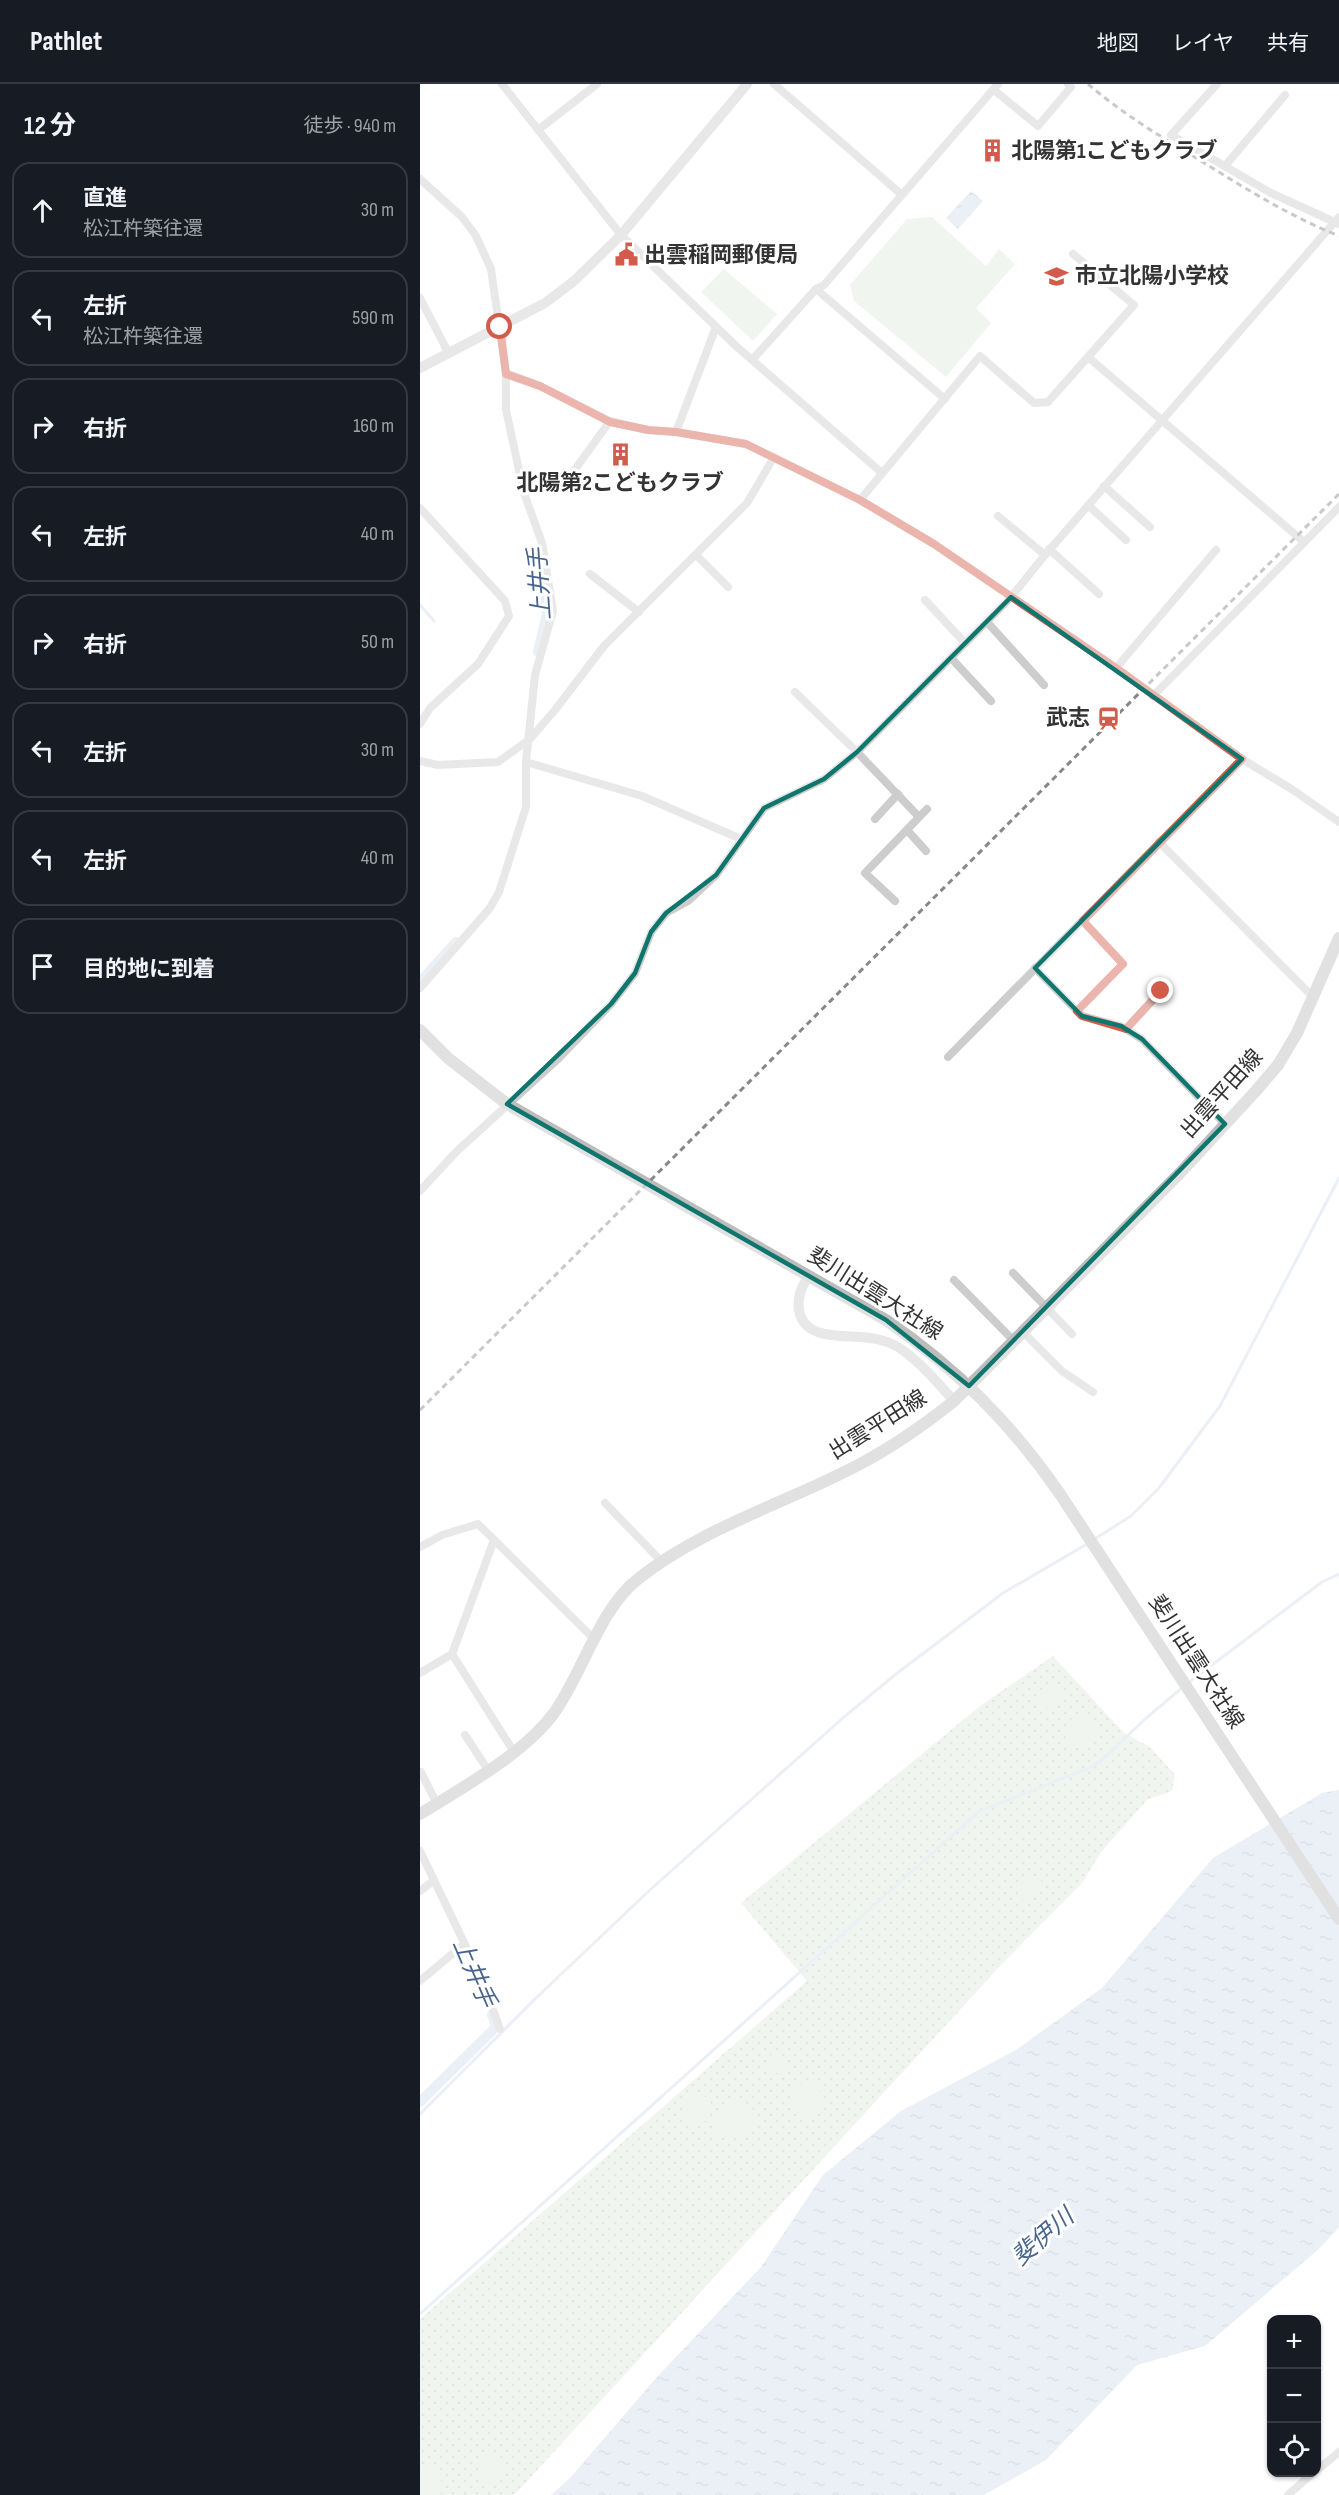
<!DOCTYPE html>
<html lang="ja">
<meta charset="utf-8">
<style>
body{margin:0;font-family:"Sofia Sans Condensed","Noto Sans JP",sans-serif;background:#20242c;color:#f1f3f6}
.controls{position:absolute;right:18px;bottom:18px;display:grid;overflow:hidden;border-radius:12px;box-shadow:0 2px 4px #0004}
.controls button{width:54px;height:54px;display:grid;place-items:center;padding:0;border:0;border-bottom:2px solid #363941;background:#171b24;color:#f1f3f6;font:30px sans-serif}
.stop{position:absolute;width:18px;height:18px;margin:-14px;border:4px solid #d35b4b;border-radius:50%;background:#fff}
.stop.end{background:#d35b4b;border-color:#fff;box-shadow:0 2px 6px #0008}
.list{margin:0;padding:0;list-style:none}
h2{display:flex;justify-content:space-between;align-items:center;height:78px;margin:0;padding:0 24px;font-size:26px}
h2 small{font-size:20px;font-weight:400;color:#9ea1a6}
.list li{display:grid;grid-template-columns:39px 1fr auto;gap:18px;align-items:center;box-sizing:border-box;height:96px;margin:0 12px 12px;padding:0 12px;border:2px solid #363941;border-radius:18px}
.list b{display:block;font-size:22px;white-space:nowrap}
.list p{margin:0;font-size:20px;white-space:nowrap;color:#9ea1a6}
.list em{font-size:20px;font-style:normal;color:#9ea1a6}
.icon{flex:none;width:33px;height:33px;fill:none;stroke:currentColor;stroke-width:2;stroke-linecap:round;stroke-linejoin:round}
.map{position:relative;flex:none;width:919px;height:2411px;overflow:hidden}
header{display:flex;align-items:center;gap:36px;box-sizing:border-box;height:84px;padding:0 30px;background:#171b24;border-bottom:2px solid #363941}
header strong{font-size:28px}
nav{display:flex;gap:33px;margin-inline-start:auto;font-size:21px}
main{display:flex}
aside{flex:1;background:#171b24}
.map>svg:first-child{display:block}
</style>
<header>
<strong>Pathlet</strong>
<nav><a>地図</a><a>レイヤ</a><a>共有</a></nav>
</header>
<main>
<aside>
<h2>12 分<small>徒歩 · 940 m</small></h2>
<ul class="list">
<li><svg class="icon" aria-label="ahead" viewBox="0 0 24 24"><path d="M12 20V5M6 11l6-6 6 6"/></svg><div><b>直進</b><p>松江杵築往還</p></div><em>30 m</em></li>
<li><svg class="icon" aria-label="left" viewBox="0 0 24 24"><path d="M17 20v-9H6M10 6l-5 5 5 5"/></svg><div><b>左折</b><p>松江杵築往還</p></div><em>590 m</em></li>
<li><svg class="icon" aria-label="right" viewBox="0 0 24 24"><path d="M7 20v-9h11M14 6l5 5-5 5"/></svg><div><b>右折</b></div><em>160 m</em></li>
<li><svg class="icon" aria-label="left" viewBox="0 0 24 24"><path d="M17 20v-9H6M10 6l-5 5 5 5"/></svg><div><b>左折</b></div><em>40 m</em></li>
<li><svg class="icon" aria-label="right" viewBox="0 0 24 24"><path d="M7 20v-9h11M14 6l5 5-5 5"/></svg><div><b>右折</b></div><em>50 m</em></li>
<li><svg class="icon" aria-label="left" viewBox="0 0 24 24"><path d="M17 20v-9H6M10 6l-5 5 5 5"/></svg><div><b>左折</b></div><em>30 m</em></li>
<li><svg class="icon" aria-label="left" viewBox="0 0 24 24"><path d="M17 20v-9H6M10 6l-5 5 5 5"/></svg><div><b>左折</b></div><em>40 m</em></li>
<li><svg class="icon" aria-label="arrive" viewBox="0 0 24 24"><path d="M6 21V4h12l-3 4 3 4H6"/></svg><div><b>目的地に到着</b></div></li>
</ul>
</aside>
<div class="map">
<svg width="919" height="2411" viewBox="0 0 919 2411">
<defs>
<pattern id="grass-dots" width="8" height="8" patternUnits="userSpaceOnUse" patternTransform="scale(1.5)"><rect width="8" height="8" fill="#e1e8dd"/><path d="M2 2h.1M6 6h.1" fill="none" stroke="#c2c7be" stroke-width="1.8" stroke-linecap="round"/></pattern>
<pattern id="water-ripples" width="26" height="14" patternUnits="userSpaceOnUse" patternTransform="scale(1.5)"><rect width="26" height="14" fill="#d2dceb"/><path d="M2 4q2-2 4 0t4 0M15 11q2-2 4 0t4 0" fill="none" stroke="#b5bdca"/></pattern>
</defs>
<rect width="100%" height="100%" fill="#fff"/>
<polygon fill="url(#grass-dots)" points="633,1572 703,1648 730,1663 755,1691 752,1707 727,1716 682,1767 662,1799 581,1881 98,2407 93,2411 0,2411 0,2235 387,1897 321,1819 560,1622"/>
<g fill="#e1e8dd">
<polygon points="512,133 566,182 579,165 595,180 556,224 571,239 526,293 434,217 430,201 487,135"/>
<polygon points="304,185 357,230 333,257 281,208"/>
<circle cx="630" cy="1613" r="11"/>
<circle cx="661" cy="1648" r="16"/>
<path d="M607,1790l13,4 3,9c-6,9 -9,12 -20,13l-5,-7 -1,-11z"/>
<path d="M357,1968l8,5 4,8 -9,9c-10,-3 -11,-8 -12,-17z"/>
<path d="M392,1999l7,6 4,17 -6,10 -9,5c-16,-5 -20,-14 -17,-31l11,-6z"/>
<circle cx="278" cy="2025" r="14"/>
<path d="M316,2015c12,4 17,7 22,20l-12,16c-17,6 -37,6 -32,-18z"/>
<circle cx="72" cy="2385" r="14"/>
<path d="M6,2382c14,4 19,16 14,29h-20v-28z"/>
</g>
<g fill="url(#water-ripples)">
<polygon points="551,107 563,117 538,145 526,134"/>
<polygon points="919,1706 919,2143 900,2164 785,2262 717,2281 626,2376 564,2411 131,2411 150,2394 237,2293 341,2183 403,2091 481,2027 596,1966 682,1904 793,1774 902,1709"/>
</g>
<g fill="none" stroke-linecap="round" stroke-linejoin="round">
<g stroke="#d2dceb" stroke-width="3">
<polyline points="0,521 14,537"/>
<polyline points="673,1456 711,1432 739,1404 800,1322 919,1094"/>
<polyline points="768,1599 902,1498 919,1490"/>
<polyline points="0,2030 116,1914 231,1805 424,1633 476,1590 583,1509 667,1460"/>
<polyline points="0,2230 558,1728 672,1683 691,1668 725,1635 763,1603"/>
</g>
<g stroke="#d2dceb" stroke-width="10">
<polyline points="118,568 127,530 120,468"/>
<polyline points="0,898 36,858"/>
<polyline points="0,2018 76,1943 72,1931"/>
</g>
<g stroke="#cdcdcd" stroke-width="8">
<polyline points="82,0 201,151 316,262 462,389"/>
<polyline points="354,0 481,110"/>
<polyline points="797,0 751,51 851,109 919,140"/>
<polyline points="574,6 618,42 651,3 648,0"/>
<polyline points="118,46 177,0"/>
<polyline points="805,82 865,11"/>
<polyline points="0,95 42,133 56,152 71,185 86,289 86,326 104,409 122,459 133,527 115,591 106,678 106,723 79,808 70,824 0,904"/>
<polyline points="396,205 525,315"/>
<polyline points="0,214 28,268"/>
<polyline points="668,273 884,458"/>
<polyline points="332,276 396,205 404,201 578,0"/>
<polyline points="86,289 120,302 190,337 228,346 256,348 326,360 440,416 514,460 696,584 822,675 873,706 919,738"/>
<polyline points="256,348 296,243"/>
<polyline points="684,402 730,443"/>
<polyline points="104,409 148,395 190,337"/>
<polyline points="440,416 560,272 614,319 628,318 714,221 653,170"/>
<polyline points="668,421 706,456"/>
<polyline points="0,424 85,517 89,532 58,580 10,624 0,640"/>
<polyline points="578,432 625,471"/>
<polyline points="629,465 679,510"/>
<polyline points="276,471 308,503"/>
<polyline points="170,490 219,528"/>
<polyline points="505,516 545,559"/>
<polyline points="567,538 624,601"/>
<polyline points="531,574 571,617"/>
<polyline points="696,584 796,466"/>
<polyline points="375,608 437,668 499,733"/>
<polyline points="733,612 919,423"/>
<polyline points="0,677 18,681 78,678 110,655 135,626 184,562 327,419 354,373"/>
<polyline points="106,678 222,712 321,755"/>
<polyline points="455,735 478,710"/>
<polyline points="487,746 506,767"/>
<polyline points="739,758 893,913"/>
<polyline points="475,817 445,789 507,725"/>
<polyline points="615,884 662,932 701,942 722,955 805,1040"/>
<polyline points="657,927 703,880 663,837"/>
<polyline points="706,945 741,907"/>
<polyline points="528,973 822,675"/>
<polyline points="0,1107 36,1068 138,975 191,920 215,889 231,848 246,829 268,817 296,791 344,724 404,695 437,668 591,513 625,471 919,133"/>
<polyline points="593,1189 652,1250"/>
<polyline points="534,1196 594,1257"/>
<polyline points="603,1248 642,1287 673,1308"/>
<polyline points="185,1419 241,1477"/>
<polyline points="74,1456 32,1570 94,1668"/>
<polyline points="0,1463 22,1451 58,1440 174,1555"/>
<polyline points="0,1589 32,1570"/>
<polyline points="45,1651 68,1686"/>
<polyline points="1,1688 17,1720"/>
<polyline points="0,1767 63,1898 80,1945"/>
<polyline points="0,1807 13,1797"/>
<polyline points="0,1897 44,1860"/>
<polyline points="896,2387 919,2368"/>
<polyline points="868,2411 894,2388"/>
</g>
<g stroke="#cdcdcd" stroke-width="10">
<polyline points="0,284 125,219 154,197 201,151 327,0"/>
<path d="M388,1193c-15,22 -14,51 17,57 26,5 53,-1 76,15 20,14 37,34 53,52"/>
</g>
<g stroke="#bdbdbd" stroke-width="12">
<path d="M0,946l28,28 59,46 379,216c71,49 125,103 174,174l279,425"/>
<path d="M0,1730c42,-26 105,-61 134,-101 28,-39 46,-105 84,-134 65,-52 149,-76 222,-115 34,-18 64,-39 94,-63l226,-228 74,-80 24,-28 19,-32 42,-95"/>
</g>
<g stroke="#888" stroke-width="3" stroke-dasharray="6 4.5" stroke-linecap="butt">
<path d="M668,0c36,31 78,56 118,80 43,27 86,53 133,72"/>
<polyline points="0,1326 919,410"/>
</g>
</g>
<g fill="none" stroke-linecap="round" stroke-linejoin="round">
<polyline stroke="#d35b4b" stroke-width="8" points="80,243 86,290 120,302 190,338 228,346 256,348 326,360 440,416 514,460 696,584 822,675 663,837 703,880 657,927 662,932 706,945 741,907"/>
</g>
<path d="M0 0H919V2411H0ZM591,513l231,162 -207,209 47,48 39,10 21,13 83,85 -256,262 -83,-66 -379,-216 104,-100 24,-31 16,-41 15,-19 50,-38 48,-67 60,-29 33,-27z" fill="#fff" fill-opacity=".55" fill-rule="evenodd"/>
<path fill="none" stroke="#0f766e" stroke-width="4.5" stroke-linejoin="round" d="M591,513l231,162 -207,209 47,48 39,10 21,13 83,85 -256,262 -83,-66 -379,-216 104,-100 24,-31 16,-41 15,-19 50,-38 48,-67 60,-29 33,-27z"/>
<defs>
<symbol id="building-bare" viewBox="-9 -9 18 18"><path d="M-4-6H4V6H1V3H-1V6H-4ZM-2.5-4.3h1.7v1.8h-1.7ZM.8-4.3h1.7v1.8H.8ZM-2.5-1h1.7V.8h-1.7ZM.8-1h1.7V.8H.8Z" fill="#d35b4b" stroke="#fff" stroke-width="2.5" paint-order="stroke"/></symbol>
<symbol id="civic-bare" viewBox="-9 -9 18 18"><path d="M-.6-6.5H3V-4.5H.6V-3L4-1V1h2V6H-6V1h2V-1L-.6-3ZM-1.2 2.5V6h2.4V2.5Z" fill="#d35b4b" stroke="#fff" stroke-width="2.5" paint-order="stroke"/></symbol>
<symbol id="school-bare" viewBox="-9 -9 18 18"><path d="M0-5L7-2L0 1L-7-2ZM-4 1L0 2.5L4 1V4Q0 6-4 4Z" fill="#d35b4b" stroke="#fff" stroke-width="2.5" paint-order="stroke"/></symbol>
<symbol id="station-bare" viewBox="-9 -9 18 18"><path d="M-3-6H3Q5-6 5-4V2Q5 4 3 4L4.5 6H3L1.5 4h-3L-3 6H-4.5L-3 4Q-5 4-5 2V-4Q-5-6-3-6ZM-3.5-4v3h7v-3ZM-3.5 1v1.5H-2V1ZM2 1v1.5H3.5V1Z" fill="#d35b4b" stroke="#fff" stroke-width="2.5" paint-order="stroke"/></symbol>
</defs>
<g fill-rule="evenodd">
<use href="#building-bare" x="556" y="50" width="33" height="33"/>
<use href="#civic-bare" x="190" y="154" width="33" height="33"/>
<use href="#school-bare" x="620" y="176" width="33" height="33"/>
<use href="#building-bare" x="184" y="354" width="33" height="33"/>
<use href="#station-bare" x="672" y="618" width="33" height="33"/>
</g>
<g text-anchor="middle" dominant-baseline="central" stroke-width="6" stroke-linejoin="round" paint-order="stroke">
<g font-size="22" font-weight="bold" fill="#333" stroke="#fff" text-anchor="start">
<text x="591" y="67">北陽第1こどもクラブ</text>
<text x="224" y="171">出雲稲岡郵便局</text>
<text x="655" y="192">市立北陽小学校</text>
<text x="200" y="399" text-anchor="middle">北陽第2こどもクラブ</text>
<text x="670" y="634" text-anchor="end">武志</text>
</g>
<g font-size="22" fill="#333" stroke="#fff">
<text transform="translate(802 1010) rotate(-48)">出雲平田線</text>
<text transform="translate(455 1210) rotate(32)">斐川出雲大社線</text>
<text transform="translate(458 1341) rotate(-32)">出雲平田線</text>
<text transform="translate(776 1578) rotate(57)">斐川出雲大社線</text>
</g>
<g font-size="24" font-style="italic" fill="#48658d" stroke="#fff">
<text transform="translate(120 500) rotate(-94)">上井手</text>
<text transform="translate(54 1889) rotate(67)">上井手</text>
<text transform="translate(623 2153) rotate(-41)">斐伊川</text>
</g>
</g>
</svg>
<div class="controls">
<button>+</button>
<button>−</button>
<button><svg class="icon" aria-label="locate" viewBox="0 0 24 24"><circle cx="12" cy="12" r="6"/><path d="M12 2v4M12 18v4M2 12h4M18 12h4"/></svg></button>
</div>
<div class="stop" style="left:80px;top:243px"></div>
<div class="stop end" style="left:741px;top:907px"></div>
</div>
</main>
